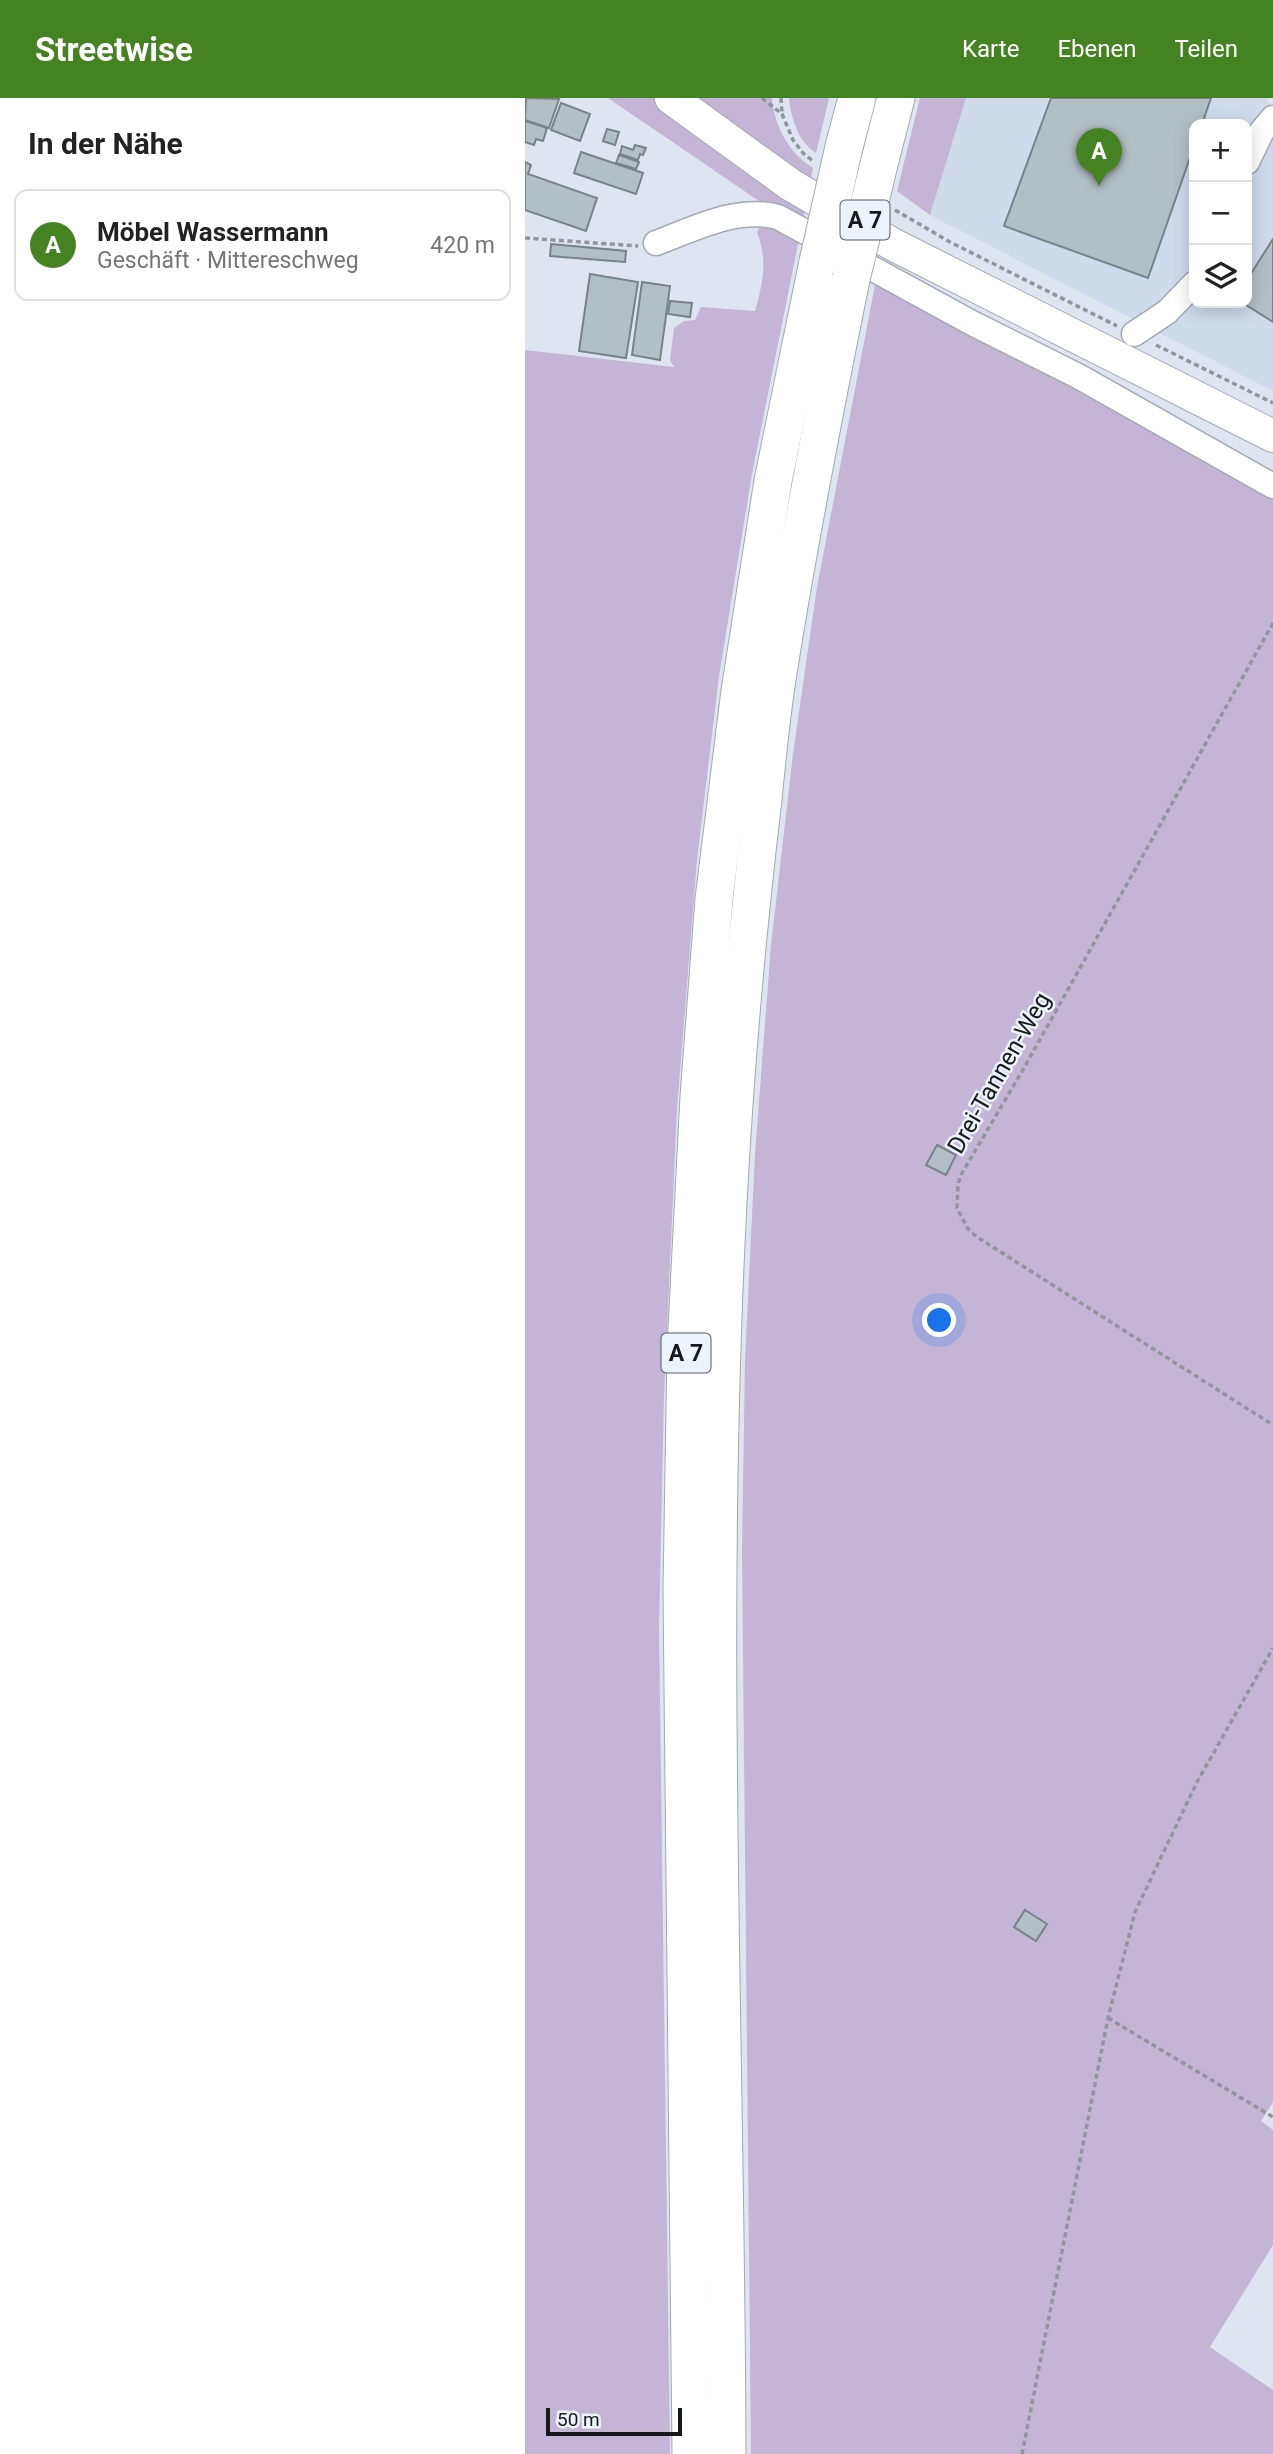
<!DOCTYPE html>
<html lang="de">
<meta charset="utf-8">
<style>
body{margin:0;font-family:Roboto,sans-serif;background:#f6f6f6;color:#222}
.controls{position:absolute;right:21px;top:21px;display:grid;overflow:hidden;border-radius:14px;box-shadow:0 4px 18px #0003}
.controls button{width:63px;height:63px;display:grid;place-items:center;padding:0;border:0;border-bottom:2px solid #e0e0e0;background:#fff;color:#222;font:35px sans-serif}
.scale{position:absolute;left:21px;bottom:18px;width:136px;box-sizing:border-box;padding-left:7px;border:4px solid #16181c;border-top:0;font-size:19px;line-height:24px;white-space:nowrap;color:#16181c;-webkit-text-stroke:5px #ecf3fd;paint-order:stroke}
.you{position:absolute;left:415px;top:1223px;width:24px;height:24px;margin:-18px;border:5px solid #fff;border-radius:50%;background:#1a73e8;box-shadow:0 0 0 10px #1a73e833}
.badge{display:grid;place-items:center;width:46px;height:46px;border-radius:50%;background:#458322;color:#fff;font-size:23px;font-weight:700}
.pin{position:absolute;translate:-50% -58px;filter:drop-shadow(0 2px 4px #0008)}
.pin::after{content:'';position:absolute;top:37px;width:24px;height:21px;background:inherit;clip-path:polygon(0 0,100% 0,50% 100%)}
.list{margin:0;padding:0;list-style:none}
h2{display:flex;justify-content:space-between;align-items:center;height:91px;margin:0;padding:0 28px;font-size:30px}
h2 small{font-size:23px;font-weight:400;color:#767676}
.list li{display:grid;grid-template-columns:46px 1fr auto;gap:21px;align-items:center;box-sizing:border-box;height:112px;margin:0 14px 14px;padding:0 14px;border:2px solid #e0e0e0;border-radius:14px}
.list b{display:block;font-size:26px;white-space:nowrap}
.list p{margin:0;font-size:23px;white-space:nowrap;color:#767676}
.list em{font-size:23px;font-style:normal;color:#767676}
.icon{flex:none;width:38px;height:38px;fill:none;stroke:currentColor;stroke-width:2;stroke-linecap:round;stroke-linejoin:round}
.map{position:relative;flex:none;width:748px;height:2356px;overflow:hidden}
header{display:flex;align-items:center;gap:42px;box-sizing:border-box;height:98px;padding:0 35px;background:#458322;color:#fff}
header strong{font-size:33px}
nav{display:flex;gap:38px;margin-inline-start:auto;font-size:24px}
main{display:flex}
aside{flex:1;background:#fff}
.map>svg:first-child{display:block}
</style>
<header>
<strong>Streetwise</strong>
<nav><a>Karte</a><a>Ebenen</a><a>Teilen</a></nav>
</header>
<main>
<aside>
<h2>In der Nähe<small></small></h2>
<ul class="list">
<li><span class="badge">A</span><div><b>Möbel Wassermann</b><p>Geschäft · Mittereschweg</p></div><em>420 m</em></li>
</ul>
</aside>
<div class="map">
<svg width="748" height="2356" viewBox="0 0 748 2356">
<rect width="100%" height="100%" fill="#dee5f0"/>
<path fill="#cfdaeb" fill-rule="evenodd" d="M441,0h301l6,14v279l-343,-176zM669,26h53v179h-53z"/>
<g fill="#c4b4d5">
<polygon points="83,0 129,0 281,107 277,126 231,101"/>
<path d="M164,0h83c2,28 17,55 41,70l-3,16z"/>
<path d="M264,0h40l-13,55c-18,-11 -25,-35 -27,-55z"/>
<polygon points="395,0 441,0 405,117 372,93"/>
<path d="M243,125l32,11 -48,240 -33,202 -22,184 -20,249 -13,287 -5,231 11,827h-145v-2104l149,17 -4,-7 4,-32 10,-7 11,-1 6,-13 54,4c8,-28 13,-51 2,-79l3,-6z"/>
<polygon points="350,187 477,246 748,395 748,2004 736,2023 748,2032 748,2147 685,2249 748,2292 748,2356 226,2356 217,1453 220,1262 230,1056 246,847 268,656 292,489"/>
</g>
<g fill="#b3bfc6" stroke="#788289" stroke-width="2">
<polygon points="1,0 34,1 24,30 0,22"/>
<polygon points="526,0 686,0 677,26 669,26 669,48 623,180 479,128"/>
<polygon points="36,5 65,16 55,43 26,32"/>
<polygon points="0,23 22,30 18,43 11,41 9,47 0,44"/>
<polygon points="82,31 94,34 90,47 78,43"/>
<polygon points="110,47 121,50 118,57 115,56 113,62 95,56 97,48 108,52"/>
<polygon points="56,54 118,75 111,96 49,75"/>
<polygon points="94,57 114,64 111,71 91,65"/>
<polygon points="0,64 6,67 3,76 72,100 61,133 0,112"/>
<polygon points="748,141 748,224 718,205 722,205 722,182"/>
<polygon points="26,146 101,153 100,164 25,158"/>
<polygon points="65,176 113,184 101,260 54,253"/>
<polygon points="117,184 145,188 135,262 107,257"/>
<polygon points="145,203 167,205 165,219 143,216"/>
<polygon points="412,1047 431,1057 421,1077 401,1067"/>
<polygon points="500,1812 522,1826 511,1843 489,1829"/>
</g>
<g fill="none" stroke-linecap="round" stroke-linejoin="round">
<defs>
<g id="minor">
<polyline points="722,64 737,33 748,20"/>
<path d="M131,145c38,-14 81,-37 122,-26l194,106 106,53 195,110"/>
<polyline points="609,236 642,214 669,186"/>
</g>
<polyline id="major" points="146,0 266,87 369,147 748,338"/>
<g id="highway">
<polyline points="319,49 332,0"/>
<polyline points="355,62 371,0"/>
<polyline points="166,2356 157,1492 161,1250 174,999 189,801 215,593 248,383 293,164"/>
<path d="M202,2356c-1,-417 -21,-834 1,-1251 7,-135 19,-270 35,-404 4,-40 8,-81 14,-120 21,-134 47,-267 74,-400"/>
</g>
</defs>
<use href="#minor" stroke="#a2a9b3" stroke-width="27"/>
<use href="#major" stroke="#a2a9b3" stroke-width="34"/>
<use href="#highway" stroke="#a2a9b3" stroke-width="39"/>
<g stroke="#90959d" stroke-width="3.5" stroke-dasharray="5 3.5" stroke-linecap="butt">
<polyline points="237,0 257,16 268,42 278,55 288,63"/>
<polyline points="256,0 257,15"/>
<polyline points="370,112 425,144 592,228"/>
<polyline points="0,140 113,148"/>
<polyline points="631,247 748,305"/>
<polyline points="748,525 499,970 437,1075 433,1086 432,1110 443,1131 452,1139 748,1327"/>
<polyline points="583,1920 748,2019"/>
<polyline points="497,2356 583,1920 610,1814 672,1684 748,1550"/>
</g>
<use href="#minor" stroke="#fff" stroke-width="24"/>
<use href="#major" stroke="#fff" stroke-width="32"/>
<use href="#highway" stroke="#fff" stroke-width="37"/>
<defs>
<g id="highway-bridge">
<polyline points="293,164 319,49"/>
<polyline points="326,181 355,62"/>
</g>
</defs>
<use href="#highway-bridge" stroke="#a2a9b3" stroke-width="39" stroke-linecap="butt"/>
<use href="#highway-bridge" stroke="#fff" stroke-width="37"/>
</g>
<g text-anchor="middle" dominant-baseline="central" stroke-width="5" stroke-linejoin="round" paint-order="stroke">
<g fill="#ecf3fd" stroke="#565a60" stroke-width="2">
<rect x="315.5" y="102.5" width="49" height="39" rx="5"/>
<rect x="136.5" y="1235.5" width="49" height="39" rx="5"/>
</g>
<g font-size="23" font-weight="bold" fill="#16181c">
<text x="340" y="122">A 7</text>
<text x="161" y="1255">A 7</text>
</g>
<g font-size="24" fill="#16181c" stroke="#ecf3fd">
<text transform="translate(474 975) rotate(-60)">Drei-Tannen-Weg</text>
</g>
</g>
</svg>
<div class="controls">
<button>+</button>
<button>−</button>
<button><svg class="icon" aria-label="layers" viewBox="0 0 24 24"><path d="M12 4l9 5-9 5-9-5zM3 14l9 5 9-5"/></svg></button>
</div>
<div class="scale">50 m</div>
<div class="you"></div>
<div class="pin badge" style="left:574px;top:88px">A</div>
</div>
</main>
